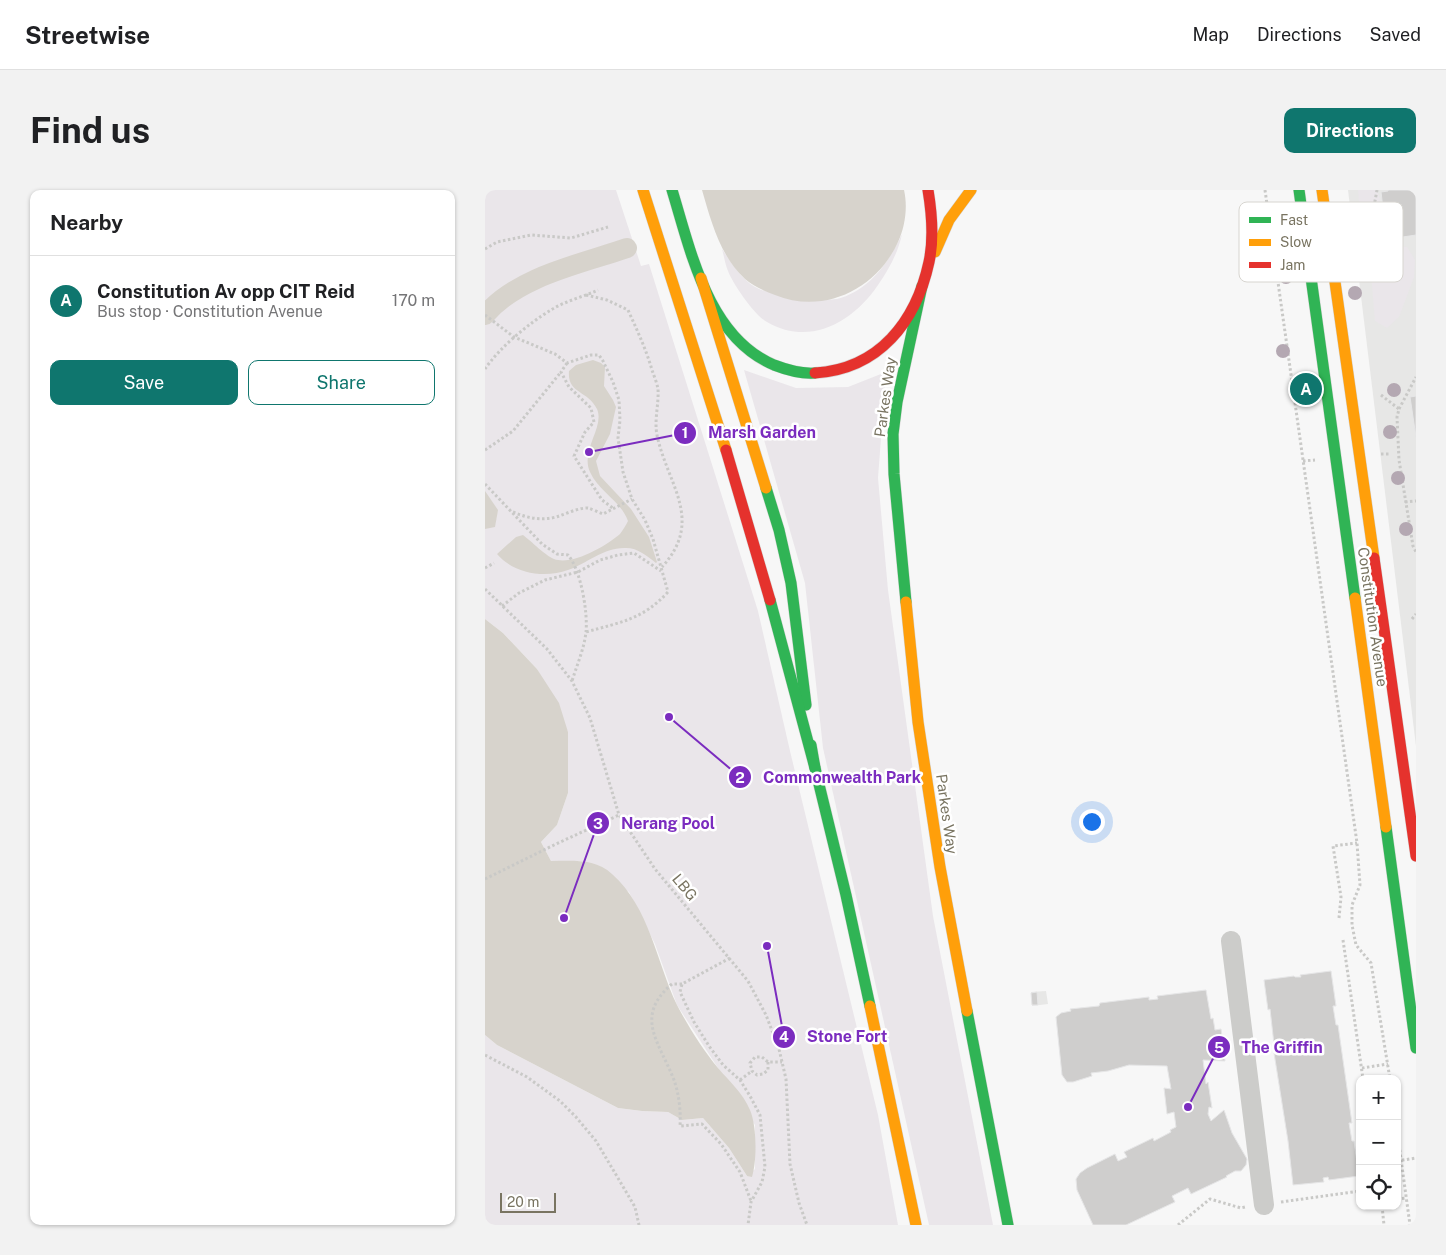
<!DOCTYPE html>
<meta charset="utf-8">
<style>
body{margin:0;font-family:"Public Sans",sans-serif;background:#f2f2f2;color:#202124}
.controls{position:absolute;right:15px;bottom:15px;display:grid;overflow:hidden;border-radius:10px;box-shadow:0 1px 4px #0004}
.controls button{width:45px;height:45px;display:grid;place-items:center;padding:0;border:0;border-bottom:1px solid #e0e0e0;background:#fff;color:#202124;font:25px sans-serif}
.scale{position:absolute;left:15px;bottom:12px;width:56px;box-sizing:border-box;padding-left:5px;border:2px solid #797461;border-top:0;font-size:14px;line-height:18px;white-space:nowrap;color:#797461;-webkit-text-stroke:4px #fff;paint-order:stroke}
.you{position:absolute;left:606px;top:631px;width:18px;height:18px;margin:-12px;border:4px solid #fff;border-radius:50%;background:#1a73e8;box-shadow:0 0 0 8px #1a73e833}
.badge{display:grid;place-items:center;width:32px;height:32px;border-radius:50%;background:#0f766e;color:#fff;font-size:16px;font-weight:700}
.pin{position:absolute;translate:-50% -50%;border:2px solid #fff;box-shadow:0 1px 5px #0006}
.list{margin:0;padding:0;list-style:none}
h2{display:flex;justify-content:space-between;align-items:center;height:65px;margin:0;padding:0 20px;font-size:21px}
h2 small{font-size:16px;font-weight:400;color:#757577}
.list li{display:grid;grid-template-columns:32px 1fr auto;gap:15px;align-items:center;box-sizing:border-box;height:90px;padding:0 20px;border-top:1px solid #e0e0e0}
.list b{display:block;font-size:19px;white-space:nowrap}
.list p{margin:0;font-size:16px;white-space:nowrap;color:#757577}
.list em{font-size:16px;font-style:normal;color:#757577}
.actions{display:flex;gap:10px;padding:15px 20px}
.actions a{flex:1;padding:11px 0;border:1px solid #0f766e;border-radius:10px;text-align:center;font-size:18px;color:#0f766e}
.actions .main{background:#0f766e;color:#fff}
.icon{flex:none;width:28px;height:28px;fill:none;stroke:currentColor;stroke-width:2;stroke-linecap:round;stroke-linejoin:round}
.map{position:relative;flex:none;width:931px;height:1035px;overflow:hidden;border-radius:10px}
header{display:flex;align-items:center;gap:30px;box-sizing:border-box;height:70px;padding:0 25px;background:#fff;border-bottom:1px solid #e0e0e0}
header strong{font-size:24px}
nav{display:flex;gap:28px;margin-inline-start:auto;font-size:18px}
.intro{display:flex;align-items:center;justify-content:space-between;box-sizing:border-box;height:120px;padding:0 30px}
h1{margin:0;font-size:35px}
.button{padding:12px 22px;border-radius:10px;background:#0f766e;color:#fff;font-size:18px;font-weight:700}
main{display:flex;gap:30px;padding:0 30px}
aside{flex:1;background:#fff;border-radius:10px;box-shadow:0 1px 4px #0004}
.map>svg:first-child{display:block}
</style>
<header>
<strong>Streetwise</strong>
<nav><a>Map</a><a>Directions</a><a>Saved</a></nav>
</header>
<div class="intro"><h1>Find us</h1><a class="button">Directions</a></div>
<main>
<aside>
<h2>Nearby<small></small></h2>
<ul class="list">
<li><span class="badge">A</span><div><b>Constitution Av opp CIT Reid</b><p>Bus stop · Constitution Avenue</p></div><em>170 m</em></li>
</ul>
<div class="actions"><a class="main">Save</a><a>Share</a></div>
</aside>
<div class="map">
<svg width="931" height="1035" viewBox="0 0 931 1035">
<rect width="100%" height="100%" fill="#f7f7f7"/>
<g fill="#e7e7e6">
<polygon points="863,0 931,0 931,556 898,286"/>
<polygon points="561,801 563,814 547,816 546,802"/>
</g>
<g fill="#eae6ea">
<polygon points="0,0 131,0 156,76 164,74 273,421 305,561 393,925 413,1035 0,1035 0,845 12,855 133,918 157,921 183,922 197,930 218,928 244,958 262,986 270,979 270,935 192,815 170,754 144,702 97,671 66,671 56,652 72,635 83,603 83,542 52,479 18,443 0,429"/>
<polygon points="873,0 892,0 895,9 893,18 879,21 874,11"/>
<path d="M417,44c-4,19 -13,35 -24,51 -25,37 -68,62 -111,37 -12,-6 -34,-38 -39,-51 -3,-7 -4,-15 -6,-22 11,16 23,37 43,42 10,3 23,3 34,4 11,1 27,6 38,4 32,-8 52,-37 65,-65z"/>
<polygon points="909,56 922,57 930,70 929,87 914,127 902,138 890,131 886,83 888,74 898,59"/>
<polygon points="259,180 311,198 363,197 401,182 393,288 403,400 448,726 508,1035 444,1035 338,558 320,393"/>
</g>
<g fill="#d7d3cc">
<path d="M217,0h202c4,17 1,37 -6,52 -21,47 -74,73 -123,53 -11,-4 -22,-9 -30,-16 -25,-23 -34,-58 -43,-89z"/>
<path d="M108,170l8,3 4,4 -1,19 9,14 3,7 -6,27 -14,27 4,15 31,33 18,28 8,25 -1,1c-9,-7 -18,-15 -30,-15 -22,-1 -38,15 -58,22 -24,9 -55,3 -71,-16l19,-17 7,-2c8,6 23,21 31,24 18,7 52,-13 66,-25 3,-4 6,-9 8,-13 -7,-20 -29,-29 -38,-49 -10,-22 15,-45 7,-63 -9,-19 -30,-15 -28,-38l7,-6z"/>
<polygon points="0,301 13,320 10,337 0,339"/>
<path d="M0,429l18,14 34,36 22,34 9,29v61l-11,32 -16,17 10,19c21,0 44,-3 61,13 38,34 44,87 65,131 11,21 26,45 41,63 12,14 25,25 32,42 7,16 7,51 2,67l-5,-1 -18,-28 -26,-30 -21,2 -14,-8 -26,-1 -24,-3 -121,-63 -12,-10z"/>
</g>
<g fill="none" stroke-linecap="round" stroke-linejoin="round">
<path stroke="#d7d3cc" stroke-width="20" d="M0,125c33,-39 96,-51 142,-67"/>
</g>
<g fill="#cfcecd" stroke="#e6e6e7">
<polygon points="903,0 931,0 931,45 898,50 894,21 898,19 896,2 903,1"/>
<polygon points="931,206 931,247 925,207"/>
<polygon points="846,781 851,816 848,816 851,835 853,835 867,933 864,933 867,951 869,951 874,986 844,990 843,987 838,988 839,992 808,995 803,951 789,863 790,863 785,819 783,820 779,790 809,786 810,787 816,787 815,785"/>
<polygon points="721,800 726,829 728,828 730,840 736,839 740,871 718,870 721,894 723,892 727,918 724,917 723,924 726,931 739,920 747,943 762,969 761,975 756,981 750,981 741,986 742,987 706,1004 703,998 687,1006 690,1012 641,1035 608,1035 592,1000 591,989 595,983 602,978 630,964 633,971 642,967 639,962 668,948 669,951 686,942 685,940 691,937 689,922 682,924 679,898 686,899 682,876 644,875 623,881 606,883 607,886 588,892 582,892 577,885 571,827 576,823 586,821 585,819 614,816 615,813 664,807 664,810 673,809 672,806"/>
<polygon points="552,802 553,815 547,815 546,803"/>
</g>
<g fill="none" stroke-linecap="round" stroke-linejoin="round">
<defs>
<g id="fast">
<path d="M187,0c19,62 36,147 102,175 13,5 27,9 41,8"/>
<polyline points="814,0 870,408"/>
<polyline points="281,298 294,340 306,393 321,515"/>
<polyline points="285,410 330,578"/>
<polyline points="421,412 409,284 408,244 412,212 437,96"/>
<polyline points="326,555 330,578 361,705 385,816"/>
<polyline points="901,637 931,858"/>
<polyline points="482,821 523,1035"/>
</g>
<g id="slow">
<polyline points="158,0 241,260"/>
<polyline points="837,0 889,368"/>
<polyline points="450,62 464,30 486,0"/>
<polyline points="216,88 281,298"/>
<polyline points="870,408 901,637"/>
<polyline points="421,412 433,532 455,677 482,821"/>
<polyline points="385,816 431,1035"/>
</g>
<g id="jam">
<path d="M330,183c64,-4 101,-51 114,-111 5,-23 3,-48 -1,-72"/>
<polyline points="241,260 285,410"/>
<polyline points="889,368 931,666"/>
</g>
</defs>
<use href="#fast" stroke="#d5d4d3" stroke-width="12"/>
<use href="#slow" stroke="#d5d4d3" stroke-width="12"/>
<use href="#jam" stroke="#d5d4d3" stroke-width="12"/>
<g stroke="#c9c9c7" stroke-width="3" stroke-dasharray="2.5 2.5" stroke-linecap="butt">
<polyline points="780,0 872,653 875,695 867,715 867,735 871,755 886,773 905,889"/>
<polyline points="0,59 12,52 46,45 86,48 123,37"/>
<polyline points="878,76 892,0"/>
<path d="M101,105l21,5 21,10c9,20 18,39 24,60 2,6 5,13 6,19 1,15 -4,31 -1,46 10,49 48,85 5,132"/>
<path d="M0,125l29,22 41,17 12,9 24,-8h8l4,6 10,21 6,18 1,20 -2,18 5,34 9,27 13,21 8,19 15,53c-26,28 -47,30 -82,40"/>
<polyline points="82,173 76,182 84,197 106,218 109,232 100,242 89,266 117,310 129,319"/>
<path d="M0,179c14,-21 44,-46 66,-59 14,-9 32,-13 47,-20"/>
<polyline points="896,205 914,219 912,227 914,270 928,356 931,362"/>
<polyline points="914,219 931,187"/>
<polyline points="0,260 28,241 76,182"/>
<polyline points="896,264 904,264"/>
<polyline points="818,271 830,270"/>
<path d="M0,294l57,60 15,10 11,1c13,15 20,58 18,77 -2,17 -9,33 -14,49"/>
<polyline points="920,312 931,311"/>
<path d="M28,322c14,6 28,9 43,5 10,-3 21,-9 32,-9 4,1 10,4 15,6l29,-15"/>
<polyline points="0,378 9,373"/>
<polyline points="0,399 62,459 87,491 105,528 134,625 170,679 263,791 281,825 294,859 301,889 305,974 314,1013 322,1035"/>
<polyline points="17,416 34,403 60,390 93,382 115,370 133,365 149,363 176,381"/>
<polyline points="927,429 931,424"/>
<polyline points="0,689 71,654 134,625"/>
<polyline points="854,728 856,707 848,656 872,653"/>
<polyline points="858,750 878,889"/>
<polyline points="245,768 197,794 195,802 209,832 224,856 238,875 255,890 265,906 275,925 280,977 277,992 266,1012 263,1035"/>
<path d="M197,794h-10c-39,33 -12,59 2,96 5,14 7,31 6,46l22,-2 19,20 19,28 11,29"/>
<polyline points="0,865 42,887 75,911 91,927 111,951 130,983 150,1017 154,1035"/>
<polyline points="283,872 283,880 278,884 272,885 267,881 265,873 270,867 277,867 283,872 297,872"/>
<polyline points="877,878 903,874"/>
<polyline points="255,890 267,881"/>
<polyline points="912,940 925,1035"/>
<polyline points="912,971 931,968"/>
<polyline points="912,1009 922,1008"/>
<polyline points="796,1012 875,1001"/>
<polyline points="897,1016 899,1035"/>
<polyline points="693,1035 725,1009 756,1018 760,1017"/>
</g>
<polyline stroke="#ccccca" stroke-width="20" points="746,751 779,1015"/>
<use href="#fast" stroke="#30b455" stroke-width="11"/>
<use href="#slow" stroke="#ff9f0a" stroke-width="11"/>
<use href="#jam" stroke="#e5322d" stroke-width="11"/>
</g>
<g fill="#b4a8b2">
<circle cx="801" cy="87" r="7"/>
<circle cx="870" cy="103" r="7"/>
<circle cx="798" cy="161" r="7"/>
<circle cx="909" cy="200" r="7"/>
<circle cx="905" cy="242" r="7"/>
<circle cx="913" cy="288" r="7"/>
<circle cx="921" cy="339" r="7"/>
</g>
<g text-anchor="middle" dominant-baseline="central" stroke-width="5" stroke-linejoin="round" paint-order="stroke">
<g font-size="15" fill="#797461" stroke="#fff">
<text transform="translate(400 207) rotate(-82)">Parkes Way</text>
<text transform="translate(888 427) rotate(82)">Constitution Avenue</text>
<text transform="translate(462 624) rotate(82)">Parkes Way</text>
<text transform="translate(200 697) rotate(50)">LBG</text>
</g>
</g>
<rect x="754" y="12" width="164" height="80" rx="8" fill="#fff" stroke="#d7d5d0" stroke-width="1"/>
<rect x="764" y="27" width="22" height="6" fill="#30b455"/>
<rect x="764" y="49" width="22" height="7" fill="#ff9f0a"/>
<rect x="764" y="72" width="22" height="6" fill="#e5322d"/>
<g font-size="14" fill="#797461">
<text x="795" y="35">Fast</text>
<text x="795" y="57">Slow</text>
<text x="795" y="80">Jam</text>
</g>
<path fill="none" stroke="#7b2cbf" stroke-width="2" d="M104 262L200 243M184 527L255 587M79 728L113 633M282 756L299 847M703 917L734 857"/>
<g fill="#7b2cbf" stroke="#fff" stroke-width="2">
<circle cx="104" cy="262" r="5"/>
<circle cx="184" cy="527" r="5"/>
<circle cx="79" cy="728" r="5"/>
<circle cx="282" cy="756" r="5"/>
<circle cx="703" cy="917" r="5"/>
<circle cx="200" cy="243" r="12"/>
<circle cx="255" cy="587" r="12"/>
<circle cx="113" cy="633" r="12"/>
<circle cx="299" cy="847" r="12"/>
<circle cx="734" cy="857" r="12"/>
</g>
<g font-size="15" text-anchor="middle" font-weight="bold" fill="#fff">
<text x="200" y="248">1</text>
<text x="255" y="593">2</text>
<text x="113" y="639">3</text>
<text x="299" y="852">4</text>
<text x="734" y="863">5</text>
</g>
<g font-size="16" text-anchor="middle" font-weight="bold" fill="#7b2cbf" stroke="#fff" stroke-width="5" stroke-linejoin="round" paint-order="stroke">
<text x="277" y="248">Marsh Garden</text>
<text x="357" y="593">Commonwealth Park</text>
<text x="183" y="639">Nerang Pool</text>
<text x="362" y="852">Stone Fort</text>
<text x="797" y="863">The Griffin</text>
</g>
</svg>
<div class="controls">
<button>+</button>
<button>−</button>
<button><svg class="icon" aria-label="locate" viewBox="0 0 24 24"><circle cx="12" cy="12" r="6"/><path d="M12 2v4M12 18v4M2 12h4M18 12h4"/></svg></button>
</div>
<div class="scale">20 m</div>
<div class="you"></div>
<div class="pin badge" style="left:821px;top:199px">A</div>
</div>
</main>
